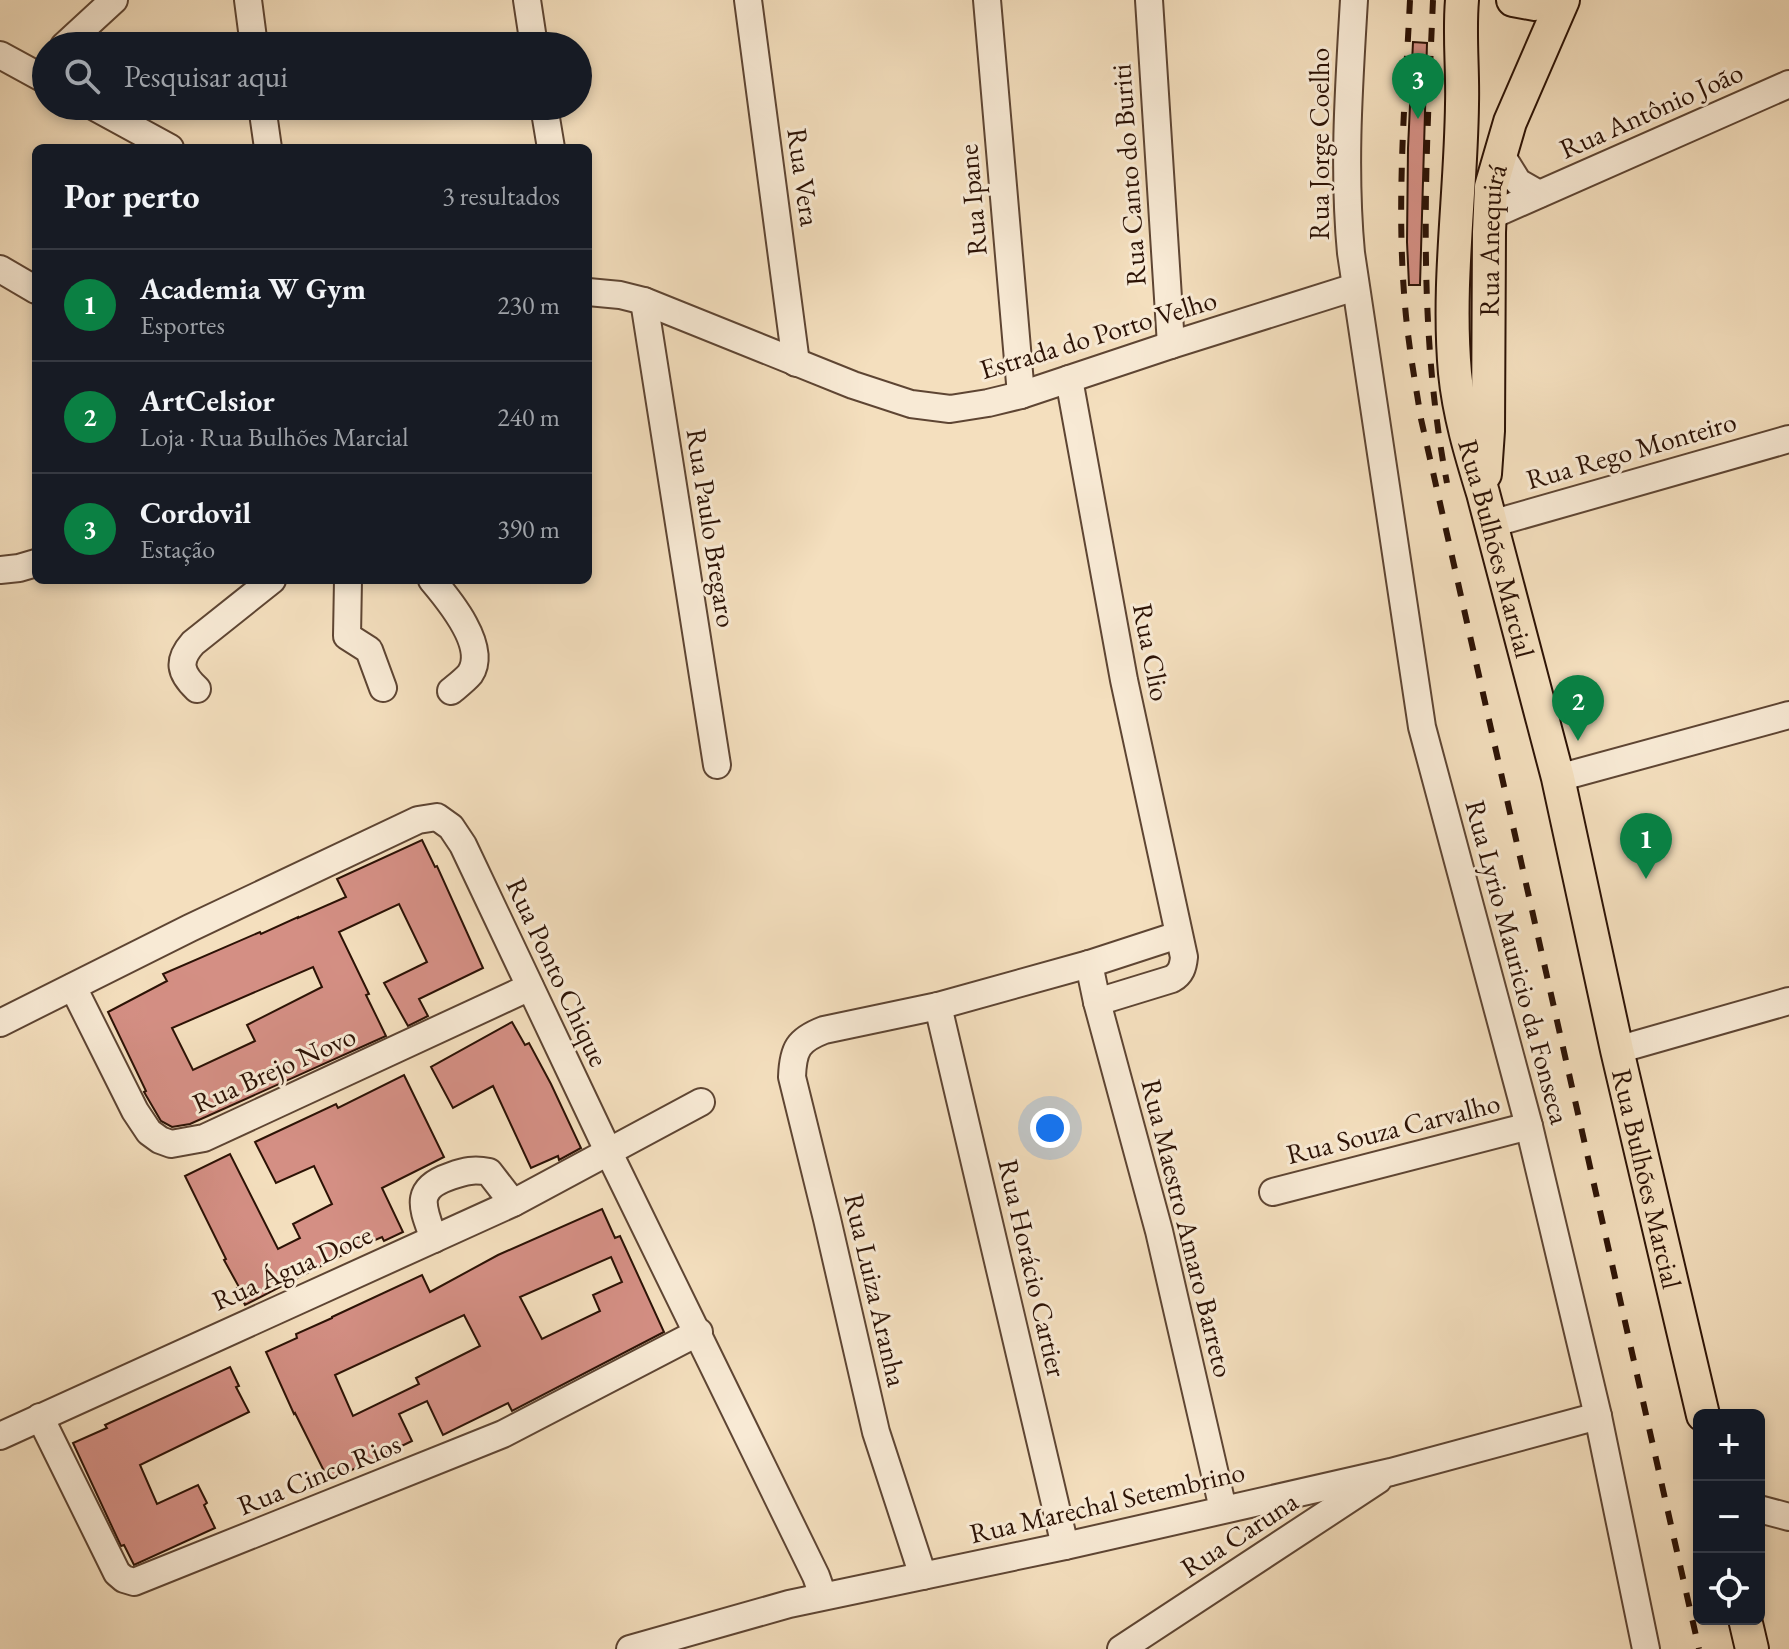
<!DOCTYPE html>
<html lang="pt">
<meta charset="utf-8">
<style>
body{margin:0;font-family:"EB Garamond",serif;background:#20242c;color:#f1f3f6}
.controls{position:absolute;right:24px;bottom:24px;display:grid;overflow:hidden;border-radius:12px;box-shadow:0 4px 12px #0003}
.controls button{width:72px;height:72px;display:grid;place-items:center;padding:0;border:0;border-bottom:2px solid #363941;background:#171b24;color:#f1f3f6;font:40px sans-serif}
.you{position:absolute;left:1050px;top:1128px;width:28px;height:28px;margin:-20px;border:6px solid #fff;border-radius:50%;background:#1a73e8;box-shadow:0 0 0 12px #1a73e833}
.badge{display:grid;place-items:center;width:52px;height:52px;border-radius:50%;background:#0b8043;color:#fff;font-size:26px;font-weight:700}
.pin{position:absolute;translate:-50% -66px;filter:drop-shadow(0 2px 4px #0008)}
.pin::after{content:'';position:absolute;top:42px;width:28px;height:24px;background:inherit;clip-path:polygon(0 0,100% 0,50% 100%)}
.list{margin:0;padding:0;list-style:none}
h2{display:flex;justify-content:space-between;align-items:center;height:104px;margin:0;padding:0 32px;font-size:34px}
h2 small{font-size:26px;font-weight:400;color:#9ea1a6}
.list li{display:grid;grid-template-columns:52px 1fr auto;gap:24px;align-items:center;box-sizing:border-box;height:112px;padding:0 32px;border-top:2px solid #363941}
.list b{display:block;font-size:30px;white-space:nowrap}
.list p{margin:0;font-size:26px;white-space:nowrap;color:#9ea1a6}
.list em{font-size:26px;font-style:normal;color:#9ea1a6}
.icon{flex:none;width:44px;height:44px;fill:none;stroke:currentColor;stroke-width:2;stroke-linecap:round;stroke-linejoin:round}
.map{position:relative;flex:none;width:1789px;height:1649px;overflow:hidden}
.search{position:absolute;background:#171b24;box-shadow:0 4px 12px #0003;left:32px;top:32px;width:560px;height:88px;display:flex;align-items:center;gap:20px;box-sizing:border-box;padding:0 28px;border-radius:44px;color:#9ea1a6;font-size:30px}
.panel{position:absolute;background:#171b24;box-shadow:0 4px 12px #0003;left:32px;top:144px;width:560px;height:440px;border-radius:12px}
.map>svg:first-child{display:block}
</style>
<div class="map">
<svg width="1789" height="1649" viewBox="0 0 1789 1649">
<rect width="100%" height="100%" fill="#f4dfbe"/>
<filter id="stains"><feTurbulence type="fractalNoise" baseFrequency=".0025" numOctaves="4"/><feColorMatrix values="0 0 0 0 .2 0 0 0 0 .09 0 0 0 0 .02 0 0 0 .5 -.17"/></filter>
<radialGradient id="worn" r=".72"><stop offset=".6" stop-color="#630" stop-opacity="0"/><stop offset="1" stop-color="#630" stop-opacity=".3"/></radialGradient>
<g fill="#d48f84" stroke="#2c1205" stroke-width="2" fill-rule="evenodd">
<polygon points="1413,42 1427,43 1420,285 1409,285 1407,242 1408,148"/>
<path d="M422,840l13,27 2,-1 46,102 -64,31 9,17 -20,10 -24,-43 43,-21 -28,-58 -60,28 30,62 -3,1 20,41 -196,88 -18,3 -11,-6 -17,-29 2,-1 -38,-79 59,-31 -4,-7 97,-42 1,2 37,-17v1l48,-21 -9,-18zM313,967l9,20 -75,38 8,16 -62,29 -21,-42z"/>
<polygon points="512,1022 525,1045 529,1043 551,1084 581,1148 559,1160 558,1156 531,1168 493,1086 453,1108 431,1067"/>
<polygon points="404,1075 444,1157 382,1188 403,1232 384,1241 382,1237 354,1249 245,1305 237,1288 239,1287 224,1260 226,1259 185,1176 230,1154 278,1249 300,1238 293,1224 332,1204 314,1166 276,1183 255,1142 336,1104 338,1108"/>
<path d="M602,1209l13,29 5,-2 44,96 -152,79 -4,-8 -65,32 -16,-34 -28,13 13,27 -83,40 -34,-68 -1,1 -28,-62 31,-14 -1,-4 36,-16v-1l90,-42 8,17 68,-37zM611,1257l11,25 -29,13 7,16 -58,28 -22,-42zM464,1315l16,31 -64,32 3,6 -66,32 -18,-41z"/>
<polygon points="230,1367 239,1386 236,1387 249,1412 140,1465 157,1504 198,1485 207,1503 204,1505 215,1528 134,1565 124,1545 121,1546 73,1443 107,1428 105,1425"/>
</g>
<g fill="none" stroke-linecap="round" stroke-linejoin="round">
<defs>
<g id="minor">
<polyline points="248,0 254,46"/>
<polyline points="527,0 534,46"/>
<polyline points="748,0 796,363"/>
<polyline points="987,0 1021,395"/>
<polyline points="1149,0 1171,345"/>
<path d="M1354,0c-5,84 -11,168 -3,253l71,474 107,399 69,290 48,233"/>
<polyline points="64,46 114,0"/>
<polyline points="0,55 46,80"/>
<polyline points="93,106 170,148"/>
<polyline points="262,106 268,148"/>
<polyline points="544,106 551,148"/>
<polyline points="1500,153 1518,182 1539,194"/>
<polyline points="1490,216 1789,84"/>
<polyline points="0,269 36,290"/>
<polyline points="588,292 620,295 644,301 853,385 911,404 950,409 988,403 1021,395 1171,345 1355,287"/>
<polyline points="644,301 717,765"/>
<path d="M1069,379l55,301 60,277c-1,10 -3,17 -12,22l-75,23"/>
<polyline points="1491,524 1789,439"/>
<polyline points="0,570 19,568 36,563"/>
<polyline points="348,580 347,636 369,650 383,688"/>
<path d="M432,580c17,20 56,67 38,94 -5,6 -13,12 -19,17"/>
<path d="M197,689c-17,-16 -20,-28 -4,-46l79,-63"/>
<polyline points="1558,778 1789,715"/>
<polyline points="1089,964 1097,1002 1159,1231 1223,1509"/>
<polyline points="73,987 135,1111 149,1132 160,1140 171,1144 204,1138 530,987"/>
<polyline points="938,1006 1065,1546"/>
<polyline points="0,1023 190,928 418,820 437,817 451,827 463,845 609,1153 816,1576 823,1596"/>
<polyline points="1617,1050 1789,1001"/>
<polyline points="1273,1192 1529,1126"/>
<path d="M434,1239c-11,-31 -22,-50 17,-63 14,-5 23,-7 38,-4l24,31"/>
<polyline points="40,1417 117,1573 124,1579 134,1582 503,1434 699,1332"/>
<polyline points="0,1436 513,1203 701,1102"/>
<polyline points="1759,1509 1789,1517"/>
<path d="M923,1576l-47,-144 -49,-213 -35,-142c1,-28 6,-37 32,-47l114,-24 151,-42 89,-29"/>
<polyline points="630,1649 789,1604 1065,1546 1391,1472 1598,1416"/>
<polyline points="1121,1649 1378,1480"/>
</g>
<g id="major">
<path id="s1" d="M1462,0c-3,35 1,69 0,104 -1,90 -15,180 -7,269 4,41 16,81 28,120l75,285 59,272 86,365"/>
<polyline points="1513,0 1535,4 1553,0"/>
<path id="s2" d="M1485,474l3,-43 1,-199 2,-45 19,-65 53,-122"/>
<polyline points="1745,1619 1752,1649"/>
</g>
</defs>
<use href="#minor" stroke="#5e4533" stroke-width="30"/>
<use href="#major" stroke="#2c1205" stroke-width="36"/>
<use href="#minor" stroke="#f8ead5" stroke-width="26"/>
<use href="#major" stroke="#f4dfbe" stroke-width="32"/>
<g stroke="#2c1205" stroke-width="6" stroke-dasharray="14 14" stroke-linecap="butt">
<path d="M1410,0c-5,101 -14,204 -5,305 3,38 10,76 16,114l278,1230"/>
<path d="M1433,0c-7,161 -17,323 14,483"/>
</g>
</g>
<g text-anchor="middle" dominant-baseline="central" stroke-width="6" stroke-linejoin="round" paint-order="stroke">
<g font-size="28" fill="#2c1205" stroke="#f8ead5">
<text transform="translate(1651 110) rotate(-24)">Rua Antônio João</text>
<text transform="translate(1319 144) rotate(-90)">Rua Jorge Coelho</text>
<text transform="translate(1128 175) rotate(-94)">Rua Canto do Buriti</text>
<text transform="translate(804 177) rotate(82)">Rua Vera</text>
<text transform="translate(972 200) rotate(-95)">Rua Ipane</text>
<text stroke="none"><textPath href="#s2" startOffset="234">Rua Anequirá</textPath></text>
<text transform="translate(1098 334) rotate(-17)">Estrada do Porto Velho</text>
<text transform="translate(1631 450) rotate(-16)">Rua Rego Monteiro</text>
<text transform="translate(712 528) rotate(81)">Rua Paulo Bregaro</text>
<text stroke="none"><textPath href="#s1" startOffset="554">Rua Bulhões Marcial</textPath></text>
<text transform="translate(1152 652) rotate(79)">Rua Clio</text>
<text transform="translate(1518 962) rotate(75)">Rua Lyrio Mauricio da Fonseca</text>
<text transform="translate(558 972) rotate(65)">Rua Ponto Chique</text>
<text transform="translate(274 1069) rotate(-24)">Rua Brejo Novo</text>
<text transform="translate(1393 1128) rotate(-14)">Rua Souza Carvalho</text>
<text stroke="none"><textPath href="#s1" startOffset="1202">Rua Bulhões Marcial</textPath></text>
<text transform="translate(1188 1228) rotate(76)">Rua Maestro Amaro Barreto</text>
<text transform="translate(292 1267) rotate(-24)">Rua Água Doce</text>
<text transform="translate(1033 1268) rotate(77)">Rua Horácio Cartier</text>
<text transform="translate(876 1290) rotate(77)">Rua Luiza Aranha</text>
<text transform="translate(319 1474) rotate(-22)">Rua Cinco Rios</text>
<text transform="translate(1107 1502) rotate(-13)">Rua Marechal Setembrino</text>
<text transform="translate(1239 1534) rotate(-33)">Rua Caruna</text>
</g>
</g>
<rect width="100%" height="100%" filter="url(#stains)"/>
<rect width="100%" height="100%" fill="url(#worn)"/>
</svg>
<div class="controls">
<button>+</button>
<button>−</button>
<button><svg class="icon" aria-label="locate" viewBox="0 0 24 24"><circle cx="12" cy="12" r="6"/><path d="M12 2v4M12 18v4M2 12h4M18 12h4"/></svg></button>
</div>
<div class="you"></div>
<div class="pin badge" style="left:1646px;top:879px">1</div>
<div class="pin badge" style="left:1578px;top:741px">2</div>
<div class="pin badge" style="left:1418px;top:119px">3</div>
<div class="search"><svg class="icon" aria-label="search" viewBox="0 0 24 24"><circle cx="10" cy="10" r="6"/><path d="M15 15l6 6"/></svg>Pesquisar aqui</div>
<section class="panel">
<h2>Por perto<small>3 resultados</small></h2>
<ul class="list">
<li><span class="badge">1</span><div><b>Academia W Gym</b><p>Esportes</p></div><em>230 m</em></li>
<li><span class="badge">2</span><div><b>ArtCelsior</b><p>Loja · Rua Bulhões Marcial</p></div><em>240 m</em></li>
<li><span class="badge">3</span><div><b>Cordovil</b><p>Estação</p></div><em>390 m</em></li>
</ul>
</section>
</div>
